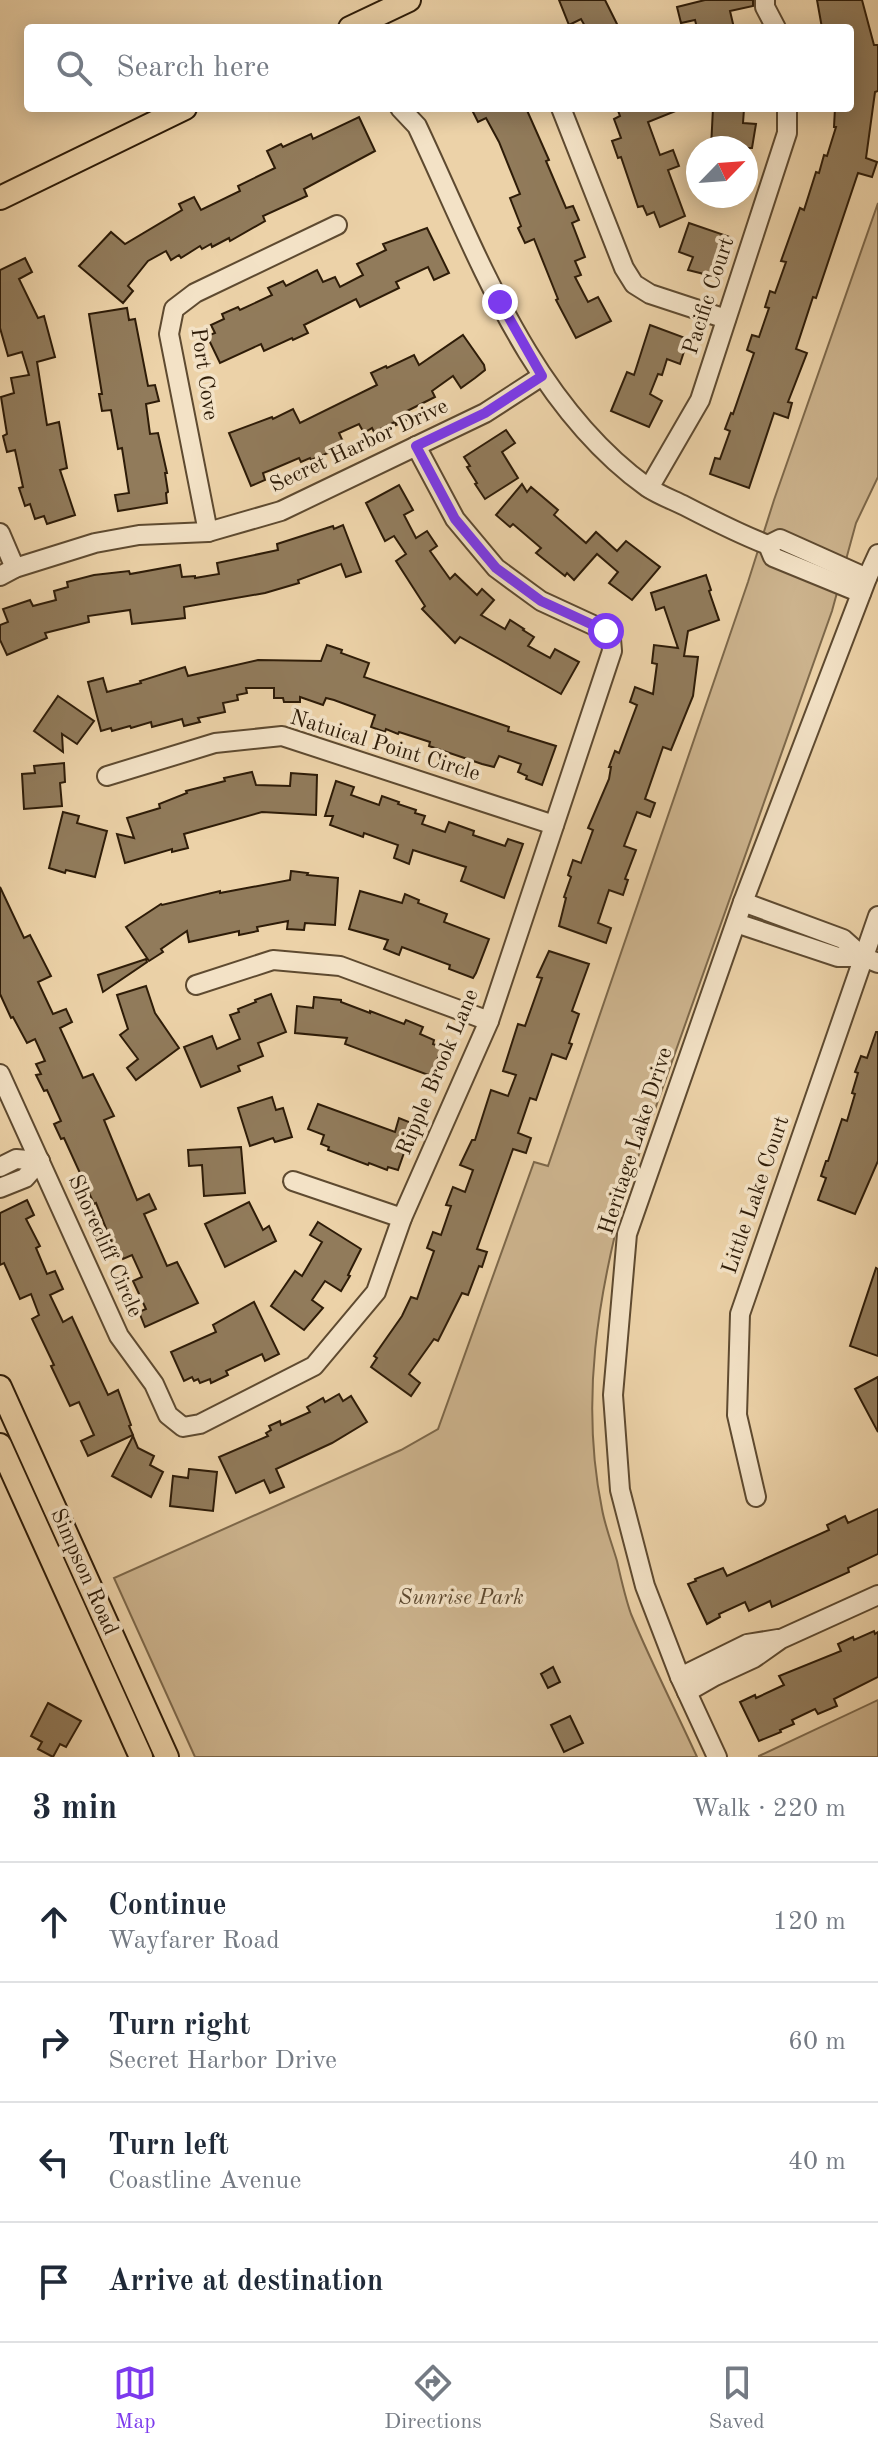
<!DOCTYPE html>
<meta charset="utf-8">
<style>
body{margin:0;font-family:"Old Standard TT",serif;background:#f2f2f3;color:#1f2937}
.compass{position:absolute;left:686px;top:136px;width:72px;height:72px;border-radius:50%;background:#fff;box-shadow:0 4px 20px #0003;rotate:65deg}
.stop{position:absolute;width:24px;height:24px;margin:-18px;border:6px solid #7c3aed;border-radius:50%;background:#fff}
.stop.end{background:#7c3aed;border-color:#fff;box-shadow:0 2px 8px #0008}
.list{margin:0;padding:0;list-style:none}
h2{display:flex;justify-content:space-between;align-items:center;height:104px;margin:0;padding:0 32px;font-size:34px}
h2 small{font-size:26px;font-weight:400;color:#747a83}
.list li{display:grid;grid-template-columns:52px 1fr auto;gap:24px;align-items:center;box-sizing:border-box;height:120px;padding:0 32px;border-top:2px solid #e0e1e3}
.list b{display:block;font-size:30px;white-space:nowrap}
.list p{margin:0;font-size:26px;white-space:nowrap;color:#747a83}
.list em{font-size:26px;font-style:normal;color:#747a83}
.icon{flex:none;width:44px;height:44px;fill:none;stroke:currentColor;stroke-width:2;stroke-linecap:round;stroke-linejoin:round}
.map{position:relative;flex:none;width:878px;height:1757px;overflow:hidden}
.search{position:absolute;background:#fff;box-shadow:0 4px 20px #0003;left:24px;right:24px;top:24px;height:88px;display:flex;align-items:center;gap:20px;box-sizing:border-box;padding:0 28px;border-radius:8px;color:#747a83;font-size:30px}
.sheet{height:584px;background:#fff}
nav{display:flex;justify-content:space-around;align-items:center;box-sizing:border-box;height:112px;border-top:2px solid #e0e1e3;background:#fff;font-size:22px;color:#747a83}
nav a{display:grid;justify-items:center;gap:4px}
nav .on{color:#7c3aed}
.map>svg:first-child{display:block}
</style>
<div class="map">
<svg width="878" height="1757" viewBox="0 0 878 1757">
<rect width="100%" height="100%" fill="#ecd2a8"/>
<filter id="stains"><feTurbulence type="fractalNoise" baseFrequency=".0025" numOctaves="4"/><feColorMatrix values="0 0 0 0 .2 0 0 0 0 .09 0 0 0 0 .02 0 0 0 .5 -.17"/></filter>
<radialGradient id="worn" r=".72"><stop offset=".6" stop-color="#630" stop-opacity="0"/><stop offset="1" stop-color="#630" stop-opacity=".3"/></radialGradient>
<g fill="#ccb38d" stroke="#7d684a" stroke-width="2">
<path d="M878,203v274l-22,46 -24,88 -206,580c-28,104 -46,210 -24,318 3,17 10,35 15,52 4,18 8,36 14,53 20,48 44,95 66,143h-502l-81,-179 287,-128 37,-21 96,-267 14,4 200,-584 26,-82z"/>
<polygon points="878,1700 878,1757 759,1757 759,1756"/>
</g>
<g fill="#917b5b" stroke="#2e1c08" stroke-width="2">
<polygon points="559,0 605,0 619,28 586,28 581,19 569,25"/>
<polygon points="705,0 753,0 753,6 730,11 734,28 697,28 695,20 681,23 677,7"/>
<polygon points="817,0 862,0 874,45 878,45 878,91 875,92 866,158 877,162 872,177 858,173 816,298 813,297 796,349 807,353 788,402 792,403 788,418 774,413 749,488 710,474 715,458 720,459 730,431 725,429 731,413 733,414 754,353 747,350 752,335 759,337 769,308 765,307 770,291 775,293 786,262 781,261 800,208 804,210 816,172 819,173 824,155 827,156 836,127 834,127 835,108 850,108 850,28 822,28"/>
<polygon points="471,108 526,108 549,160 546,161 566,208 573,206 579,220 572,223 585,257 575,261 581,275 575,277 588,302 598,297 611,321 576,338 556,300 558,299 534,239 525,243 518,228 521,226 510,198 520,194 499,142 486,118 478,122"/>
<polygon points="617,108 683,108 648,122 660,155 673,150 679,166 668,170 685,216 660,227 654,212 647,215 643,206 638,207 621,157 618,158 612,141 621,138 614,119 620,116"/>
<polygon points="713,108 744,109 743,123 756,124 752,148 711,148"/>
<polygon points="359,117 375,151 304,189 307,196 263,216 265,221 230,241 229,238 212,247 211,244 202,249 200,246 181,258 179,255 171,260 166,251 148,261 128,286 133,291 123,303 79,266 111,232 125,244 182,210 179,204 194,197 201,210 240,191 238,186 275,168 267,151 281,144 283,147 311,134 313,139"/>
<polygon points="689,223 730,237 716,277 688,270 693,257 679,252"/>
<polygon points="427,228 449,273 434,280 428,267 396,282 399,288 360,307 356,299 304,325 308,333 293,340 292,338 264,351 261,344 220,363 207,336 215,333 211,325 224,319 222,314 238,307 240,310 272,295 268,288 283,281 286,286 317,270 323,282 335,277 340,287 363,275 357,264 386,250 383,244"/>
<polygon points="25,258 32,272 19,279 38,318 44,316 55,357 37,362 47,425 59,422 67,468 60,470 75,515 47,524 44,516 35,519 30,504 25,506 19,488 23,487 15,450 7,452 3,436 7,434 1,397 14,393 11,378 29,375 22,352 8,356 0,328 0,270"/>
<polygon points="127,308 129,320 135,319 148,386 155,385 159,401 146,404 150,434 158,433 167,473 165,473 168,492 166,493 167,503 118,511 115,495 129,493 122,448 118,449 111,410 102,411 99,394 102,394 89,314"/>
<polygon points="650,325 688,339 680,364 667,359 662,375 658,374 650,394 662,401 649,427 611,411 627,372 634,375"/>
<polygon points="463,335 484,365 485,370 475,378 461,388 453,376 432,391 435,397 407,411 411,418 396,425 395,422 374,432 372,428 364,433 359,424 339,433 345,446 311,460 310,458 301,462 299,458 271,470 263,473 265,480 251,486 229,433 272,417 273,419 293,409 300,423 377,385 371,373 386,366 387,368 414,355 419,365"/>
<polygon points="506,430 515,443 502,452 518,478 485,499 475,484 477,483 467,467 470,466 464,457"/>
<polygon points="522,484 527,492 531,487 558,510 554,515 586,543 596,532 617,551 626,541 660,567 632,600 609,583 618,572 597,554 574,580 567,573 565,576 536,553 541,548 513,524 510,527 496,515"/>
<polygon points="399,485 413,510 404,515 416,538 427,531 437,546 430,551 450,579 455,574 477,595 482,589 494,600 481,615 505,629 510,620 524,629 523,630 534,637 528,646 550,658 555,649 579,662 561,694 460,637 455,643 422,609 425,606 396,561 406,554 394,536 385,541 366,503"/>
<polygon points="343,525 361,572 346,577 341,564 298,580 299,583 265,593 184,607 185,618 132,624 130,610 88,616 89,622 45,633 47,638 7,655 0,640 0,625 8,622 3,609 30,600 33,606 56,600 54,591 68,587 67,582 94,575 129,571 130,574 180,565 182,577 195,576 195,578 219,574 217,563 278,550 277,544 333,526 334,529"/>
<polygon points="706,575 711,590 709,591 719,620 688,631 684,656 698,657 693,696 671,750 663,747 645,799 655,803 650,817 637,812 624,846 636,850 625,879 628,880 623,895 609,890 598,923 611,928 606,943 559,926 566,898 564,897 571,877 568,875 573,860 581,863 593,830 588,828 609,779 611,767 609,767 615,751 619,753 637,705 630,702 635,687 653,694 657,664 652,663 654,645 678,648 664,607 656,610 651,593"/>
<polygon points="327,645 342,650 341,653 369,663 364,677 509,727 508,731 556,746 542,785 526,779 527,776 518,772 521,764 499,756 494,767 482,764 429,746 430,742 399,732 398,734 386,729 385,732 371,727 375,715 334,700 326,698 323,705 300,697 300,702 284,702 283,698 274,698 274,688 246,688 247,693 237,695 238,700 223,703 225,712 198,718 200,722 184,726 182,719 152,727 151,722 131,728 130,726 112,731 111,728 101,731 88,682 103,678 107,692 141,683 140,681 185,667 188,676 258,660 321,661"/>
<polygon points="58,696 94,721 77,744 62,734 63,752 34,731"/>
<polygon points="64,763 65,782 60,783 62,806 24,809 22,774 35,773 34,766"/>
<polygon points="252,772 256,785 290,786 291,773 317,775 316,815 262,812 184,834 188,848 172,852 172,849 125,863 117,834 134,838 127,818 160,808 159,804 187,793 186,791 225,781 224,778"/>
<polygon points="336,781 354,787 351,795 379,805 382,796 399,802 398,804 416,810 415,813 425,816 422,824 445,832 449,822 474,831 473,835 505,846 508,839 523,844 504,898 461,881 466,867 413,850 409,864 394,858 398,845 364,833 363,837 330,825 333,816 325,816"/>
<polygon points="63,812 79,816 77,823 107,831 95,877 66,870 65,873 49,868"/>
<polygon points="291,871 308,873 307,875 338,878 335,925 305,923 304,930 287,929 288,921 257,927 258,931 239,935 239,931 189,942 187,931 161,949 163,952 149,961 126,927 161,904 162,905 220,891 220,893 290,880"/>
<polygon points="0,887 24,938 30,935 51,976 38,982 53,1014 66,1009 72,1022 60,1028 83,1078 93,1074 114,1116 104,1120 137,1200 149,1194 156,1209 144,1214 167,1266 177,1262 198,1303 145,1327 139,1312 146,1309 133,1281 142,1277 132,1255 123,1259 119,1250 115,1251 96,1203 94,1204 64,1138 61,1139 54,1124 61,1121 47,1090 44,1091 36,1075 41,1074 36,1064 45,1061 35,1039 27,1043 13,1017 11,1018 0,994"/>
<polygon points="360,891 402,903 405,894 419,900 418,903 447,914 444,922 489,939 476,973 473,978 449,969 450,965 402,947 399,955 384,949 388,940 349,929"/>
<polygon points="549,951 589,964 572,1011 579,1014 569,1043 572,1044 566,1059 552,1054 536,1100 530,1098 518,1133 531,1138 526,1153 513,1149 477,1249 487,1252 482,1267 479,1266 468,1295 462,1293 438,1341 434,1339 409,1374 420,1383 411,1396 371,1367 377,1358 374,1356 402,1316 411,1297 417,1299 434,1251 427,1248 433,1232 441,1235 451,1206 446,1205 453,1187 465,1192 473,1170 460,1165 472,1140 475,1140 491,1090 508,1096 516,1075 503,1071 518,1024 525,1026 542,978 537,977"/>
<polygon points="146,959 147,962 103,992 98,975"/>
<polygon points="146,986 155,1013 179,1048 136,1080 127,1068 138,1059 120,1035 128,1029 117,995"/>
<polygon points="271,994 286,1032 258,1043 263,1056 238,1066 240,1071 201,1087 184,1047 212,1036 217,1049 240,1039 230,1015 239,1012 238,1009 256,1002 255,1000"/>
<polygon points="314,997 341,1000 341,1002 370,1013 370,1011 404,1024 406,1020 423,1027 420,1034 434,1040 433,1044 442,1047 431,1076 345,1044 347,1038 295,1033 297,1006 313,1008"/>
<polygon points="876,1032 878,1032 878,1161 855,1214 818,1200 826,1178 821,1176 826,1161 828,1161 842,1119 847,1121 855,1094 852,1093 858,1073 855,1072 861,1056 867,1058"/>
<polygon points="272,1097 276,1110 283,1108 292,1137 275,1142 273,1138 250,1146 238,1108"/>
<polygon points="318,1104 395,1132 399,1118 414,1124 398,1170 388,1167 387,1170 369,1163 368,1165 328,1150 329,1147 321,1144 324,1135 308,1129"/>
<polygon points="241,1147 245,1193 204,1196 202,1165 189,1166 188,1150"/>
<polygon points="27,1200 34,1215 26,1219 40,1246 36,1248 47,1274 55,1271 63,1289 50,1295 63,1322 72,1317 108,1395 118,1390 131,1425 129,1426 133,1435 88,1456 81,1441 94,1435 79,1402 70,1406 51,1366 54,1365 32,1319 39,1315 31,1294 20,1299 4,1263 0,1265 0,1213"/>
<polygon points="249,1202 263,1230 269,1226 276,1241 225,1267 205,1224"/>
<polygon points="318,1222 361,1249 348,1275 350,1276 341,1291 325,1281 312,1300 323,1308 304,1330 271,1306 295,1271 302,1276 322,1242 310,1235"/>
<polygon points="876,1268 878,1269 878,1356 850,1346"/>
<polygon points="254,1302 279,1354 265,1361 262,1354 226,1371 228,1375 211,1383 210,1379 200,1383 198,1379 194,1381 192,1377 184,1381 171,1352 216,1332 213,1325"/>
<polygon points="878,1377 878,1432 855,1389"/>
<polygon points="339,1394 343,1401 351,1396 367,1422 332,1443 276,1469 284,1487 270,1493 264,1480 236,1493 219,1457 268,1436 266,1433 271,1430 269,1426 280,1421 281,1425 310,1412 307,1407 323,1398 325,1402"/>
<polygon points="133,1436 138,1448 154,1456 150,1465 163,1472 151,1497 112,1476"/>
<polygon points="189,1469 217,1472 213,1511 170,1506 173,1476 188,1478"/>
<polygon points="878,1509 878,1554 848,1568 849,1572 772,1607 770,1601 749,1611 745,1602 719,1614 720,1617 707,1624 688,1584 696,1581 695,1579 723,1568 727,1576 829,1530 827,1525 845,1516 848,1523"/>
<polygon points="874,1631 875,1634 878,1632 878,1677 834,1699 837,1706 818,1714 815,1709 792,1720 794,1724 780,1730 781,1732 759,1741 740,1702 755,1695 756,1698 784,1685 779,1676 841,1651 838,1644 853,1637 854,1640"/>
<polygon points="553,1667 560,1682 548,1688 541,1674"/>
<polygon points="48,1703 81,1721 66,1747 60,1744 53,1757 38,1749 42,1742 31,1736"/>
<polygon points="570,1716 583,1743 564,1752 551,1725"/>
</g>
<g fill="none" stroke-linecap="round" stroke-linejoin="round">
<defs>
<g id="minor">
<polyline points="765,0 765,7 776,28"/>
<path d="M400,108l17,18c60,127 112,276 230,361 12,8 26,13 38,19 27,14 54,28 83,39l5,12 88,36"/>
<polyline points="561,108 624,268 634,284 650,294 726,319"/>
<polyline points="649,488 700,400 787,133 787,108"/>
<polyline points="208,532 169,334 174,309 195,293 337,225"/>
<polyline points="0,533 15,568"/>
<polyline points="768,545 780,539 867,578"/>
<polyline points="0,576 15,568 95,543 139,535 208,532 281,511 485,413 542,376"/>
<polyline points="107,776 215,743 282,736 554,825"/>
<polyline points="743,902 843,939 863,957"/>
<polyline points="736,923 838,957 863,957 878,963"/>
<polyline points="196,985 273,960 340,966 489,1021"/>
<polyline points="0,1074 119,1336 154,1384 168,1415 183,1427 200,1424 314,1366 376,1292 402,1218 489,1021 612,651 611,639 606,631 541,601 496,568 455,519 416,446"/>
<polyline points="0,1167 16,1159 40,1161"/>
<polyline points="293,1181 402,1218"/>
<polyline points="0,1188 25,1178 40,1161"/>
<polyline points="756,1497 737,1415 740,1314 878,916"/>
<polyline points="680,1677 747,1644 778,1639"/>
<polyline points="687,1692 715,1676 754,1658 781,1639 878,1595"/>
<polyline points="717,1757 680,1677 645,1586 620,1490 613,1395 627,1234 743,902 867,578 878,554"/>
</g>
<g id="major">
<polyline points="350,28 409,0"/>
<polyline points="0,198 185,108"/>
<polyline points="0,1387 167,1757"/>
<polyline points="0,1445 141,1757"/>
</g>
</defs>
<use href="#minor" stroke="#5e4a30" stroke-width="22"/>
<use href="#major" stroke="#2e1c08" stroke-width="26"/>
<use href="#minor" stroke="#f3e2c6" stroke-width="18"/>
<use href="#major" stroke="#ecd2a8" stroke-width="22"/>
</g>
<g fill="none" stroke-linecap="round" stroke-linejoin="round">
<polyline stroke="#7c3aed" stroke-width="10" points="500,302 542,376 485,413 416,446 455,519 496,568 541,601 606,631"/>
</g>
<g text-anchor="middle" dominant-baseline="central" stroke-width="7" stroke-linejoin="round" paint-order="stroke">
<g font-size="22" fill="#2e1c08" stroke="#f3e2c6">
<text transform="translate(709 296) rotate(-72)">Pacific Court</text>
<text transform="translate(204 374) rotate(82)">Port Cove</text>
<text transform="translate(359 446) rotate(-25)">Secret Harbor Drive</text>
<text transform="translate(385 746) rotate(17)">Natuical Point Circle</text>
<text transform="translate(438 1072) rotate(-67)">Ripple Brook Lane</text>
<text transform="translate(636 1141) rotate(-72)">Heritage Lake Drive</text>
<text transform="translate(756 1195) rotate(-71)">Little Lake Court</text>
<text transform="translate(105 1246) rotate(66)">Shorecliff Circle</text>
<text transform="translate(84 1572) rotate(66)">Simpson Road</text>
</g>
<g font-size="22" font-style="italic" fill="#5d4930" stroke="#f3e2c6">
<text x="461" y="1598">Sunrise Park</text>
</g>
</g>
<rect width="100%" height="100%" filter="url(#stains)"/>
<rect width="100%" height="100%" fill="url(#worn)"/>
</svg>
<svg class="compass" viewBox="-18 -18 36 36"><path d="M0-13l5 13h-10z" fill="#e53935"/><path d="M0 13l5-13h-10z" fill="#747a83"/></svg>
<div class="stop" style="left:606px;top:631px"></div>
<div class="stop end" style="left:500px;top:302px"></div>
<div class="search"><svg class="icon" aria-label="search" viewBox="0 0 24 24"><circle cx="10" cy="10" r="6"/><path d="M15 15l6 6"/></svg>Search here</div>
</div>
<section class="sheet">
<h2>3 min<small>Walk · 220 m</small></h2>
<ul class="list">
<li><svg class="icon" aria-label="ahead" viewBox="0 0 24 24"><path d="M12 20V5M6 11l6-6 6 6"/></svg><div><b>Continue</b><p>Wayfarer Road</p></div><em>120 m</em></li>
<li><svg class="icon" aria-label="right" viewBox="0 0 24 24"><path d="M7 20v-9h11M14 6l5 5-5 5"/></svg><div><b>Turn right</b><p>Secret Harbor Drive</p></div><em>60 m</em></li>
<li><svg class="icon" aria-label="left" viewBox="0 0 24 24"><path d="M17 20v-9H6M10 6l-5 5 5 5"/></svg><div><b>Turn left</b><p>Coastline Avenue</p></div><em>40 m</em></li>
<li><svg class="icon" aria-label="arrive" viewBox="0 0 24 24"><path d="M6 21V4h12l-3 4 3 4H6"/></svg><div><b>Arrive at destination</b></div></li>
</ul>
</section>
<nav>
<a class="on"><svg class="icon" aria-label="map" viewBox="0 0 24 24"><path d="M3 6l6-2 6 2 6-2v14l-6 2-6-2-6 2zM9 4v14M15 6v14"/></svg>Map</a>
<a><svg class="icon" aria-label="directions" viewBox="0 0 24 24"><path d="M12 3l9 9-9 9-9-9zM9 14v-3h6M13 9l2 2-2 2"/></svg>Directions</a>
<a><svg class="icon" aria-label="saved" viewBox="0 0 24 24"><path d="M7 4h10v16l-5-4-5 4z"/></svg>Saved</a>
</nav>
